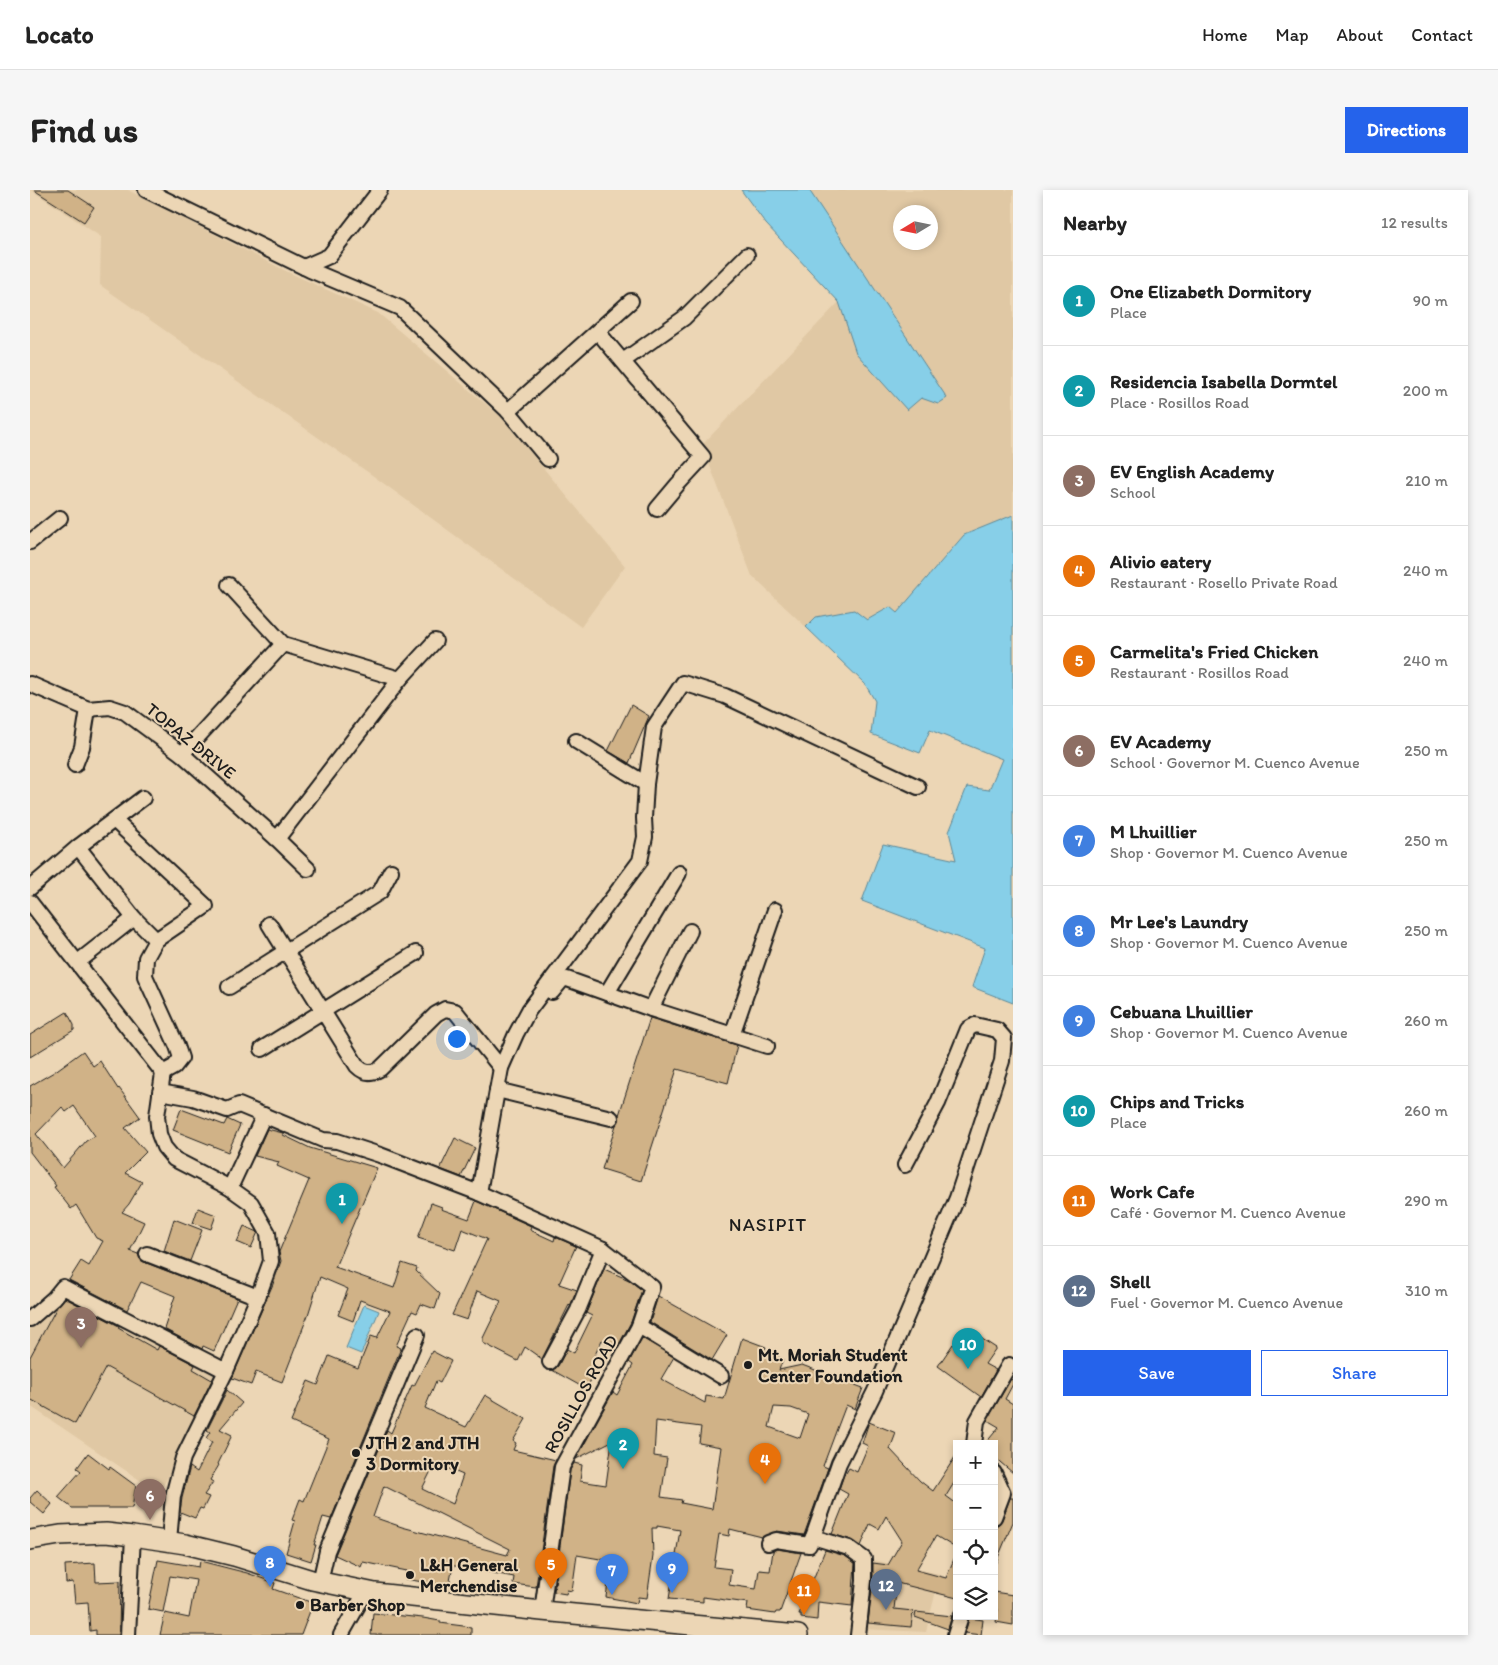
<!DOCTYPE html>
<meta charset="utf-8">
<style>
body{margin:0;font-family:Itim,sans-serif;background:#f6f6f6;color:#222}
.controls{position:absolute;right:15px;bottom:15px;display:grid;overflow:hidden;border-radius:0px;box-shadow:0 2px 8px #0003}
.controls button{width:45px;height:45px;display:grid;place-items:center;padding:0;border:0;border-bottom:1px solid #e0e0e0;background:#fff;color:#222;font:25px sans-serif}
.compass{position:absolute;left:863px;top:15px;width:45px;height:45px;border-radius:50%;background:#fff;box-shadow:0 2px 8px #0003;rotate:260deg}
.you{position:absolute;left:426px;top:848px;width:18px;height:18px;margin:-12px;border:4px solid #fff;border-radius:50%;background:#1a73e8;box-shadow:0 0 0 8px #1a73e833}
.badge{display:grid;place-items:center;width:32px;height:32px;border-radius:50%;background:#2563eb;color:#fff;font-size:16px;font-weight:700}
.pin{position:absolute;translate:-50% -41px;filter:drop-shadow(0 1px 2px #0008)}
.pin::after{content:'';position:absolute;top:26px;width:18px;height:15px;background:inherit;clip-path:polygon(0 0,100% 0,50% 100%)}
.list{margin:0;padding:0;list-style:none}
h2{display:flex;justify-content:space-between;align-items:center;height:65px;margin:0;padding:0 20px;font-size:21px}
h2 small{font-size:16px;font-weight:400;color:#767676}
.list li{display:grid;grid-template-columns:32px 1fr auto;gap:15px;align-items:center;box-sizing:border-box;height:90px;padding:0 20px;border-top:1px solid #e0e0e0}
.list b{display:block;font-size:19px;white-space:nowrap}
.list p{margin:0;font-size:16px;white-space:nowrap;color:#767676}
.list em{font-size:16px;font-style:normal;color:#767676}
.actions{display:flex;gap:10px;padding:15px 20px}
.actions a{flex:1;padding:11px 0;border:1px solid #2563eb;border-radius:0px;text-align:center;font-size:18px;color:#2563eb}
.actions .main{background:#2563eb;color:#fff}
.icon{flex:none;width:28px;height:28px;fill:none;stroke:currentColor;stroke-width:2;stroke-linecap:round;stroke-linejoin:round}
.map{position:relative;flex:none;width:983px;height:1445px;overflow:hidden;border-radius:0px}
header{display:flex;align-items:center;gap:30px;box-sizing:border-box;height:70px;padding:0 25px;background:#fff;border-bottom:1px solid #e0e0e0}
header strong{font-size:24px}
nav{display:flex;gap:28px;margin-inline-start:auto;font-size:18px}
.intro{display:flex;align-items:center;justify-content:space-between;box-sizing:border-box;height:120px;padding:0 30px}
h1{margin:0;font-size:35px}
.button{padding:12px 22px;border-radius:0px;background:#2563eb;color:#fff;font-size:18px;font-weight:700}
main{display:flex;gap:30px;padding:0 30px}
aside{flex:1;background:#fff;border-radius:0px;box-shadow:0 2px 8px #0003}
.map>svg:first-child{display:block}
</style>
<header>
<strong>Locato</strong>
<nav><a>Home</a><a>Map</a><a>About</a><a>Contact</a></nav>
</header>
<div class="intro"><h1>Find us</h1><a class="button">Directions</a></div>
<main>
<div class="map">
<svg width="983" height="1445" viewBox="0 0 983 1445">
<rect width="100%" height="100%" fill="#ecd6b5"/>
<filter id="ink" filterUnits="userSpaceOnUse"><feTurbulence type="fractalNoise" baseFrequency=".02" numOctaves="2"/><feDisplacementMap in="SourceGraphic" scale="10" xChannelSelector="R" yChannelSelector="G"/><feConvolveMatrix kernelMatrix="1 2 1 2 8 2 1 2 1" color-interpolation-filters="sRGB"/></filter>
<g filter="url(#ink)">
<g fill="#e0c8a4" fill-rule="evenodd">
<polygon points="1,0 98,0 260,83 348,123 470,226 595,376 551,437 342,285 70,95 71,47"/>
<path d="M711,0h272v325l-49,20 -67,78 -7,-6 -23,13 -51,-3 -10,10 -54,-51 -50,-131 137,-143 -73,-78zM871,22h30v30h-30z"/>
<polygon points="22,1100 193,1187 129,1303 0,1216 0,1125"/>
<polygon points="839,1369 910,1384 896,1442 831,1439"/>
</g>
<g fill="#87cfe8" stroke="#5c8796">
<polygon points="711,0 779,0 917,208 908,214 891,208 877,220 826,163 809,112 736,34"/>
<polygon points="983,325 983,813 942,797 955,758 832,711 853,654 926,670 919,642 937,597 959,600 972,569 900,540 890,563 841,544 845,511 835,494 776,437 786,427 824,420 837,430 860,417 867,423 934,345"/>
<polygon points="334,1115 349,1121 331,1164 316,1158"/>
</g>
<g fill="#d0b287" stroke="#1c1c1c" fill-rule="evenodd">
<polygon points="4,0 38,0 64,17 54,32"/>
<polygon points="601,515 619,526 599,573 578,561"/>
<polygon points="37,822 44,835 44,840 0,867 0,845"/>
<polygon points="620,828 707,855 698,893 647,879 611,991 572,979 586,935 589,931 589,925"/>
<path d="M53,861l10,15 7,-5 18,28 1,-1 21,29 -15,11 21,24 -21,21 17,9 -13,22 -7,8 22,10 -14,29 8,3 2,5 4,3 93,36 -23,53 -11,-5 -1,3 -38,-20 11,-33 -34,-14 -14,28 -58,-30 12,-19 8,5 14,-25 -7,-3 -20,-33 -5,4 -17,-22 2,-1 -26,-34v-66l24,-14zM44,916l21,30 -9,5 -23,27 -27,-34 26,-27 4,5z"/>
<polygon points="151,919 194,935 197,929 210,935 198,962 143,940"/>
<polygon points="237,939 253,943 253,945 280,958 347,978 305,1077 364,1098 372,1073 387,1078 386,1081 410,1104 405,1119 391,1114 387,1123 382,1121 366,1156 371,1158 301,1329 293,1327 284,1355 286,1355 281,1371 256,1363 265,1331 262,1330 270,1309 274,1311 299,1249 261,1232 278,1191 288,1195 299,1166 328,1178 341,1146 347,1148 360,1121 330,1110 323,1131 308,1125 318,1099 290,1087 278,1125 252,1192 226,1182 221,1195 202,1188 243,1094 251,1071 249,1062 279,990 247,976 249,972 225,966"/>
<polygon points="425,948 445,958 431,987 410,979"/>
<polygon points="446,1011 501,1036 500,1040 524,1051 525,1047 546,1056 529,1094 547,1100 540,1116 539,1115 512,1169 495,1157 488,1171 453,1153 453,1148 471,1111 447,1101 437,1130 422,1125 457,1049 432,1039 425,1060 388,1048 401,1013 412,1017 411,1019 439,1029"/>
<polygon points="168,1018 186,1025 181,1039 163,1033"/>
<polygon points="144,1029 172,1040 160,1071 134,1061"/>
<polygon points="214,1036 228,1042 221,1058 207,1052"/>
<polygon points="574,1079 599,1090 612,1100 601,1132 587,1158 572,1150 561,1173 568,1177 556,1199 522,1180 528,1176 537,1159 544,1163 562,1126 556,1123"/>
<polygon points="628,1106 697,1145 682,1170 620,1132"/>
<polygon points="35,1108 89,1136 88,1138 127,1160 129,1156 165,1175 163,1179 182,1190 164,1226 76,1177 45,1234 0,1209 0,1167 27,1117"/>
<polygon points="943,1143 966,1158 955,1174 966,1180 951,1207 908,1176 923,1154 932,1160"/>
<path d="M612,1148l32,19 -13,22 44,24 1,-7 18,3 18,-61 24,9 -2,5 19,7 -4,11 23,-5 61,23 -8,21 -9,-4 -8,21 -15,40 5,2 -24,67 -27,-4 -15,6 -32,-8 -1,7 -10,-2 -5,33 17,2 -2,16 27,4 3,-19 11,1 3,-20 4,-2 24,4 -21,59h-4l-1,2 -28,-4 1,-7 -45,-6v5l-34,-3 11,-69 -23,-4v2h-5l1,28 -6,42 -9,-1 -1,6 -31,-6 5,-34 -6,-1 1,-2 -29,-5 -5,36 -5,-1 -1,4 -12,-2 16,-122 4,-7 8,2 -2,16 26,4 6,-44 -36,18 37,-67 4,3 16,-30 -4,-3zM744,1217l17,1 17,6 -8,24 -31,-11zM626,1231l45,6 -2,16 22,4 -9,62 -31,-6 1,-3 -21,-3 6,-39 -13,-2z"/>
<path d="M402,1161l19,10 -11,22 -4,-2 -11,27 41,19 19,-32 41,24 -13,22 3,2 -3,7 43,10 -3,6 -17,121 -23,-3 1,-7 -57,-11h-4l-4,20 -26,-4 -18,-3 2,-8 -44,-9 -2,5 -26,-12 52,-125 4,3 21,-48 2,1zM405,1273l28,12 -10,29 -31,-15zM354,1296l126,63 -3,6 -105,-28 -29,-10z"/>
<polygon points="981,1189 983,1191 983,1194 975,1209 983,1214 983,1283 964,1267 964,1254 955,1254 969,1237 957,1230"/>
<polygon points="197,1200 212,1213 190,1239 202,1245 188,1274 189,1275 180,1290 183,1292 174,1305 179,1307 173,1319 170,1318 165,1328 150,1322 152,1308 160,1277 167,1282 182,1252 176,1248 180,1242 177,1240"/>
<polygon points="839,1232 866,1243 860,1259 890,1291 903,1301 927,1264 927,1288 916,1306 927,1314 927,1359 906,1346 886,1380 916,1388 927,1362 927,1408 867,1393 864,1419 883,1421 881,1437 838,1433 843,1392 843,1373 858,1375 872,1351 856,1326 849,1339 840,1334 831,1356 822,1350 802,1344 818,1304 809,1299 815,1282 816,1283 819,1278 827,1282 838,1256 832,1253"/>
<polygon points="58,1263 79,1279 80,1277 106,1296 102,1318 42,1318 28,1307 51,1281 47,1278"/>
<polygon points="7,1300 22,1314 14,1324 0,1312 0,1308"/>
<polygon points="980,1308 983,1308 983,1332 964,1377 964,1336 969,1334 972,1330"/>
<polygon points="795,1360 815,1366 825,1373 822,1416 788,1412 787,1430 771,1428 771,1424 769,1424"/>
<polygon points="128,1370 169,1377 170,1371 217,1383 245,1393 243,1399 283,1413 271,1445 130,1445 135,1423 159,1428 166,1390 140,1386 133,1422 118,1419"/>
<polygon points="65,1373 66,1392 90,1391 89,1445 66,1445 66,1440 60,1441 58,1412 45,1413 43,1392 36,1393 35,1375"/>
<polygon points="964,1402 983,1405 983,1435 966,1432 968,1419 964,1418"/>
<polygon points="886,1422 922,1426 918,1439 885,1427"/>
<polygon points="343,1423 393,1428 410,1431 410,1433 441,1437 441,1445 341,1445"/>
<polygon points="939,1428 953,1430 951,1445 935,1443"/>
</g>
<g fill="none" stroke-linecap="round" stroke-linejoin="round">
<defs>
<g id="street">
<polyline points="116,0 280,80 370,118 478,221 518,269"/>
<polyline points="274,77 299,66 350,0"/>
<polyline points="568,142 673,267 648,294 627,319"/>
<polyline points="593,171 654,128 717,65"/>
<polyline points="478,221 601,111"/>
<polyline points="0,352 30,328"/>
<polyline points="199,395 253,454 370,489"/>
<polyline points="0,494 58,519 80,517 95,522 152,564 247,649 278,679"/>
<polyline points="546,551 616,594"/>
<polyline points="152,564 253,454"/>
<polyline points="45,575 52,557 58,519"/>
<polyline points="84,630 176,716 126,750 116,768 115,786 147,856 151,868 144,877 133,883"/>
<polyline points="247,649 370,489 405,451"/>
<polyline points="48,657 104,728 126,750"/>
<polyline points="0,698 48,657 113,608"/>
<polyline points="0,712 133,883 127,926 129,944 134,957 144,969 200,998 221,1013 238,1043 241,1071 228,1107 196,1181 153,1268 143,1306 139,1351"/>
<path d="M239,734l88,142c7,7 14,8 23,3l56,-55 9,-5 10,2 46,57"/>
<polyline points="48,772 104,728"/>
<polyline points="199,797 350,702 361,681"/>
<polyline points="522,802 532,790 537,789 621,819 737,856"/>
<polyline points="577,803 649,683"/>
<polyline points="621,819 660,741"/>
<polyline points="702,845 745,720"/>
<polyline points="232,859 386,763"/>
<polyline points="467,900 581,928"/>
<polyline points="130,902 163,908 197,920 209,915 293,950 307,951 350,965 449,1003 573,1059 622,1097 609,1136 532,1277 512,1421"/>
<polyline points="200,998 234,925"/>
<polyline points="449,1003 471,878 486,844 499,820 610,671 615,647 614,628 616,594 624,537 653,493 695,506 888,597"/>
<polyline points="117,1064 228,1107"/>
<polyline points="0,1129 24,1108 33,1097 196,1181"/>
<polyline points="609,1136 691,1186"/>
<polyline points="520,1172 548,1120 573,1059"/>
<polyline points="944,1254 947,1231 979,1175"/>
<polyline points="964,1283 973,1303 964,1327"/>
<polyline points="783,1347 809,1273 845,1201 927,1008 972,871 974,848 967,840 945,835 938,839 908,913 875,975"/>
<polyline points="738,1353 746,1350 779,1355 783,1347 819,1358 834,1369 834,1391 828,1445"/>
<polyline points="290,1392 297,1361 387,1145"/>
<polyline points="98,1445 103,1346"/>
<polyline points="311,1445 336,1401"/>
<polyline points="925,1445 931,1426"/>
</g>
<polyline id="secondary" points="0,1350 30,1345 76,1343 103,1346 155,1354 204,1366 282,1390 345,1403 512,1421 768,1445"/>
</defs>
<use href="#street" stroke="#1c1c1c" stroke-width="18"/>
<use href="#secondary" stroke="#1c1c1c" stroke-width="22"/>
<use href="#street" stroke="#ecd6b5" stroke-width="14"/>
<use href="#secondary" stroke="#ecd6b5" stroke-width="19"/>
</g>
</g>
<g fill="#1c1c1c" stroke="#ecd6b5" stroke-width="2">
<circle cx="718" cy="1175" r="5"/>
<circle cx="326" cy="1263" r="5"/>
<circle cx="380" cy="1385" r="5"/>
<circle cx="270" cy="1415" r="5"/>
</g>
<g text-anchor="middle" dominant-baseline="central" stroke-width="4" stroke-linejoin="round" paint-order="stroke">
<g font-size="18" fill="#1c1c1c" stroke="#ecd6b5">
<text transform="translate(161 551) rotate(39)">TOPAZ DRIVE</text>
<text transform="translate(551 1204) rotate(-61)">ROSILLOS ROAD</text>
</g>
<g font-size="18" font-weight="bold" fill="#1c1c1c" stroke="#ecd6b5" text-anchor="start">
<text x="728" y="1165">Mt. Moriah Student<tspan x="728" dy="21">Center Foundation</tspan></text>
<text x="336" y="1253">JTH 2 and JTH<tspan x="336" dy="21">3 Dormitory</tspan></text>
<text x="390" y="1375">L&amp;H General<tspan x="390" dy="21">Merchendise</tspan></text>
<text x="280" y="1415">Barber Shop</text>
</g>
<g font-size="19" letter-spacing="1" fill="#1c1c1c" stroke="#ecd6b5">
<text x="738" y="1034">NASIPIT</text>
</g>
</g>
</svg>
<div class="controls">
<button>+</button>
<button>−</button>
<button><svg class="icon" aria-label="locate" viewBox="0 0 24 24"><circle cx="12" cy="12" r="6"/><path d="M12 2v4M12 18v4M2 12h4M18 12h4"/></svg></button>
<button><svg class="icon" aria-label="layers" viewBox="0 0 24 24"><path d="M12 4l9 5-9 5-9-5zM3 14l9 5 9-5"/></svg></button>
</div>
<svg class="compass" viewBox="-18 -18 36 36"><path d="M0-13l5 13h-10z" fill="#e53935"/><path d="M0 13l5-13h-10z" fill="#767676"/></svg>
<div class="you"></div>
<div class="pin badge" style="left:312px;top:1034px;background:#0f9aa8">1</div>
<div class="pin badge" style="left:593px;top:1279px;background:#0f9aa8">2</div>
<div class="pin badge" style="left:51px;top:1158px;background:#8d6e63">3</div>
<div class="pin badge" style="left:735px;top:1294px;background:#e8710a">4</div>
<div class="pin badge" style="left:521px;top:1399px;background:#e8710a">5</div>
<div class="pin badge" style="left:120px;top:1330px;background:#8d6e63">6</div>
<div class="pin badge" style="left:582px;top:1405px;background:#3f7fe0">7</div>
<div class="pin badge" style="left:240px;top:1397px;background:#3f7fe0">8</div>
<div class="pin badge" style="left:642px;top:1403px;background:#3f7fe0">9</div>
<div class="pin badge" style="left:938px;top:1179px;background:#0f9aa8">10</div>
<div class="pin badge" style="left:774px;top:1425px;background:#e8710a">11</div>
<div class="pin badge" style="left:856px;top:1420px;background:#5c6f8a">12</div>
</div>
<aside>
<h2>Nearby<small>12 results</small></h2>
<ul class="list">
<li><span class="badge" style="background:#0f9aa8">1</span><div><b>One Elizabeth Dormitory</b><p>Place</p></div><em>90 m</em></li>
<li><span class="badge" style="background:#0f9aa8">2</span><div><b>Residencia Isabella Dormtel</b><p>Place · Rosillos Road</p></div><em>200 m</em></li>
<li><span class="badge" style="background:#8d6e63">3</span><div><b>EV English Academy</b><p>School</p></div><em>210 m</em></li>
<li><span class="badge" style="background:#e8710a">4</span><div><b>Alivio eatery</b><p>Restaurant · Rosello Private Road</p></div><em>240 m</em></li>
<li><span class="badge" style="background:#e8710a">5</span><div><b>Carmelita's Fried Chicken</b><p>Restaurant · Rosillos Road</p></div><em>240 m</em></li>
<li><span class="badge" style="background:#8d6e63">6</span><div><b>EV Academy</b><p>School · Governor M. Cuenco Avenue</p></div><em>250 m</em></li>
<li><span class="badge" style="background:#3f7fe0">7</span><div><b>M Lhuillier</b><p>Shop · Governor M. Cuenco Avenue</p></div><em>250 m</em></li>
<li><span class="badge" style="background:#3f7fe0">8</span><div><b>Mr Lee's Laundry</b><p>Shop · Governor M. Cuenco Avenue</p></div><em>250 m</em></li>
<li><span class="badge" style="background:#3f7fe0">9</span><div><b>Cebuana Lhuillier</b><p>Shop · Governor M. Cuenco Avenue</p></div><em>260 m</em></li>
<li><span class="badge" style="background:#0f9aa8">10</span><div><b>Chips and Tricks</b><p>Place</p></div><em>260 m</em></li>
<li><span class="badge" style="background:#e8710a">11</span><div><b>Work Cafe</b><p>Café · Governor M. Cuenco Avenue</p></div><em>290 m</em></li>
<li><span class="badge" style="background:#5c6f8a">12</span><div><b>Shell</b><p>Fuel · Governor M. Cuenco Avenue</p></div><em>310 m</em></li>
</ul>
<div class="actions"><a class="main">Save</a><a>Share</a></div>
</aside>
</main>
